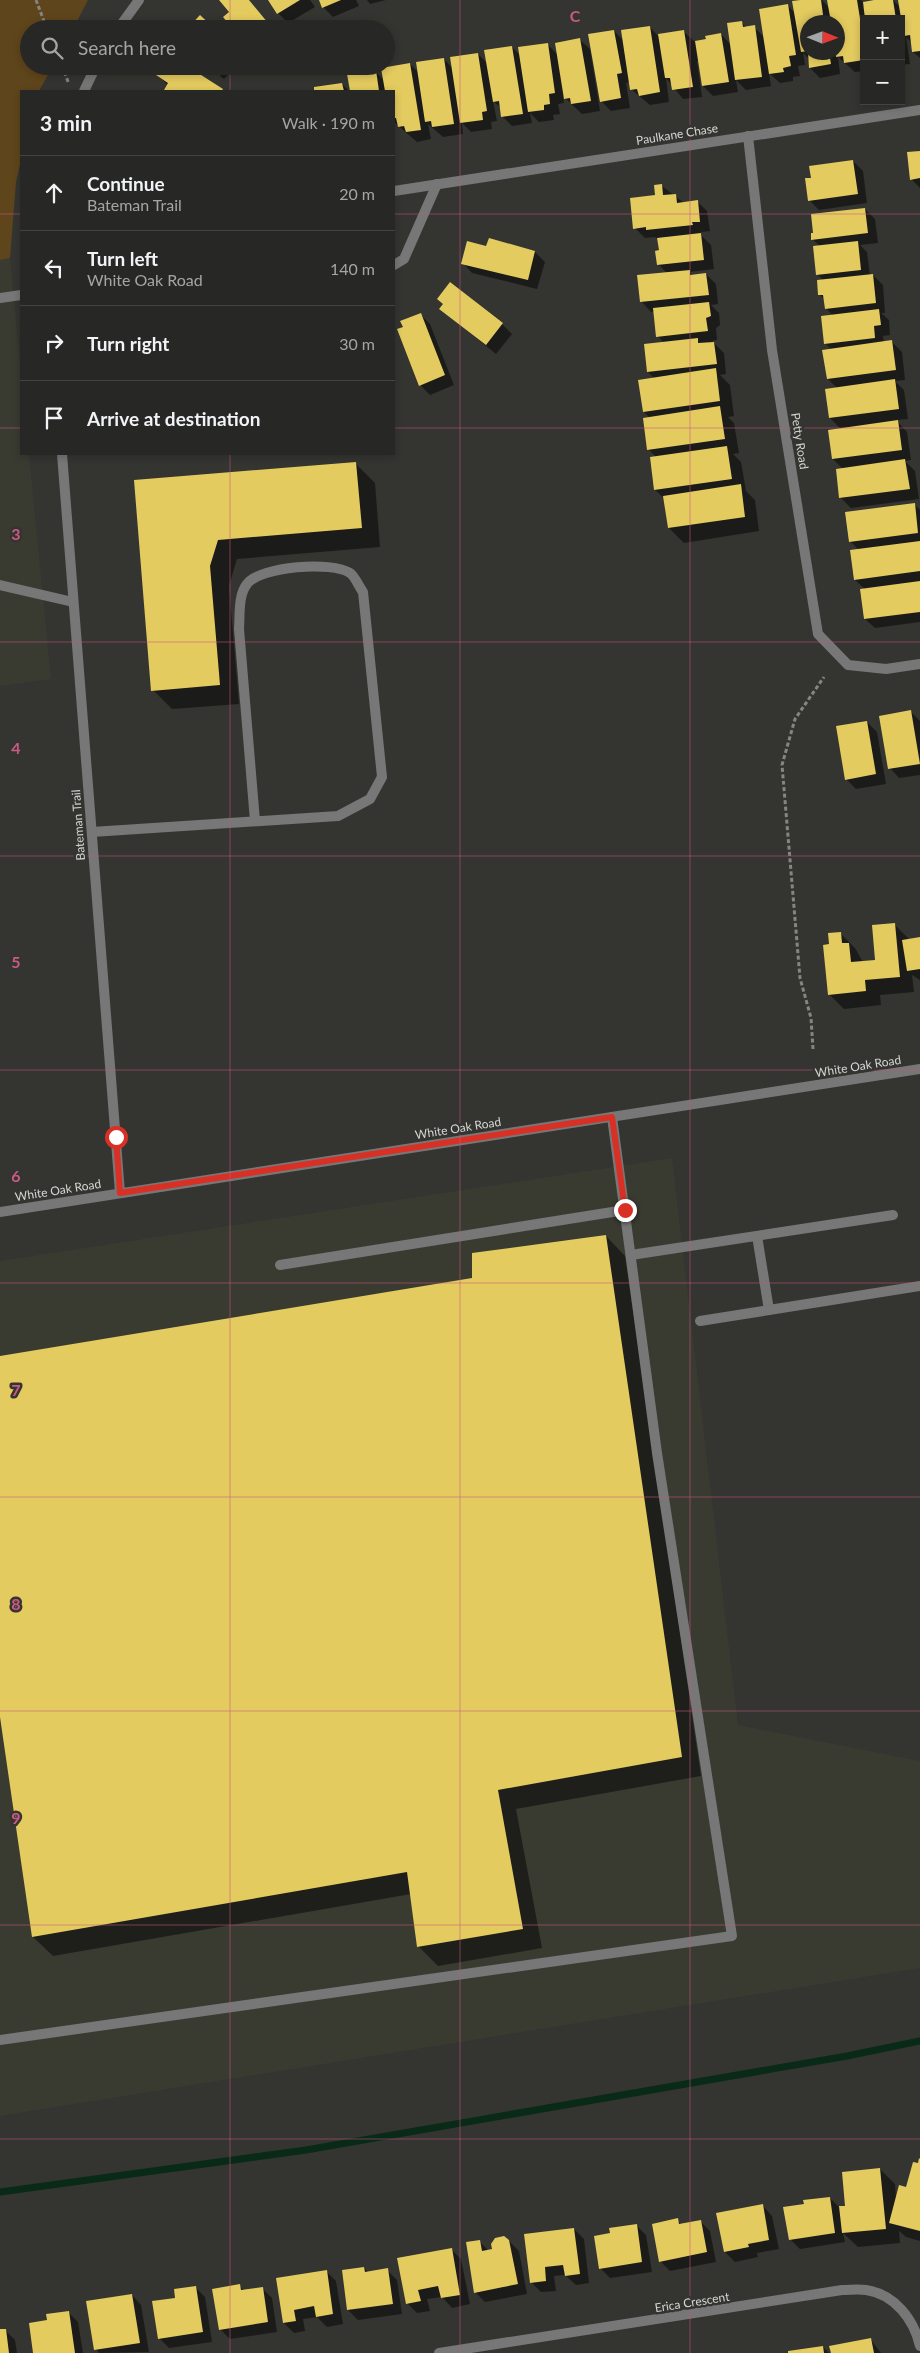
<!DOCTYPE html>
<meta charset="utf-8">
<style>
body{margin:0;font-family:Lato,sans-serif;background:#333332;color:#f1f3f6}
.controls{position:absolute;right:15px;top:15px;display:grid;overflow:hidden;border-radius:0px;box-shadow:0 2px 8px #0003}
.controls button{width:45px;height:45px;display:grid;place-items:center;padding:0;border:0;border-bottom:1px solid #434442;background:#272725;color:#f1f3f6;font:25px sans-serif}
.compass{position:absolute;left:800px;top:15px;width:45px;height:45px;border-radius:50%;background:#272725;box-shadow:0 2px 8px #0003;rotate:91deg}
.stop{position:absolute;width:15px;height:15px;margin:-11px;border:4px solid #d93025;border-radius:50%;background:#fff}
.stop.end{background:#d93025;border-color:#fff;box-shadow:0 1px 5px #0008}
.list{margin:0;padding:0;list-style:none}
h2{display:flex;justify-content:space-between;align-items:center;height:65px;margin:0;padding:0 20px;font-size:21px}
h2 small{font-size:16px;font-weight:400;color:#a4a5a7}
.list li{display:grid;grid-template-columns:32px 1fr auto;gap:15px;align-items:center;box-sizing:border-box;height:75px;padding:0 20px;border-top:1px solid #434442}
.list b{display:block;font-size:19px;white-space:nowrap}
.list p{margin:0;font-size:16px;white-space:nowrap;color:#a4a5a7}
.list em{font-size:16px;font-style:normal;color:#a4a5a7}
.icon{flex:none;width:28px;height:28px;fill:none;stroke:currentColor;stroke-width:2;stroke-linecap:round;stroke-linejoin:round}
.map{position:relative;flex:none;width:920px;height:2353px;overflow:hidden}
.search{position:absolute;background:#272725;box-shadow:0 2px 8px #0003;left:20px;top:20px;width:375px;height:55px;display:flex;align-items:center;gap:12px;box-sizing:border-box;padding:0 18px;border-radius:28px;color:#a4a5a7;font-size:19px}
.panel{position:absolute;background:#272725;box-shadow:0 2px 8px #0003;left:20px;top:90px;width:375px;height:365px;border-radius:0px}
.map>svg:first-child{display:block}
</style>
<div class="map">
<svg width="920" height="2353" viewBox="0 0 920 2353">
<rect width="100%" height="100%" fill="#343431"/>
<g fill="#393b31">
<polygon points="10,258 21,373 21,454 29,454 51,679 0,686 0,260"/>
<polygon points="672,1158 738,1725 920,1761 920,1968 0,2116 0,1261"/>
</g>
<polygon fill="#5f451b" points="0,0 88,0 73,29 29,29 29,66 53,66 39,91 21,91 21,160 16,182 10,258 0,260"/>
<g fill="#0007" fill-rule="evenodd">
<polygon points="270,0 310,0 315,7 288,23 278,13"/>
<polygon points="321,0 356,0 359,6 333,17 323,7"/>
<polygon points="367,0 386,0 370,4"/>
<path d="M808,0h14l8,9 -1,-9h32l3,3 29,-3 7,7 -1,-7h21v58l-7,-6 -1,-9 -6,-6 4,27 -9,1v-46h-37v52l-9,1 -17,-15 2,17 -20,4 -10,-10 -1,-9 -6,-7 2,13 -7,1 2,10 -7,1v4l-13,2 -11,-10 2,13 -25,4 -10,-10 2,12 -25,4 -10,-10 -4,-25h-2l5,36 -19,2 -17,-21 3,24 -19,3 -19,-16 -1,-7 -4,1 4,25 -19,3 -10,-10 13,-70 10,10 26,-14 8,9 26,-4 11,10 12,-2 14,-6 10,11 10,-23 6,6 7,-1 10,10 23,-32 9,9zM808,22h30v30h-30z"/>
<polygon points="580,40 590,49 600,111 582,114 563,96 564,103 558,104 560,114 553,115 554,120 539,122 530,113 532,123 512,126 502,116 501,108 493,101 497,121 491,122 492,129 471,132 462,123 463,134 443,137 428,124 431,139 417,142 394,122 394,91 351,91 349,75 375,71 384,80 410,64 419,73 444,59 453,69 478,54 488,64 512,47 521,56 547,44 558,55"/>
<polygon points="209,66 236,66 224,79"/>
<polygon points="155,73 222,90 223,91 167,91 165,89 168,85"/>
<polygon points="342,84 349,91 316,91 315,88"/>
<polygon points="920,152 920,188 911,179"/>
<polygon points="853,161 863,171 867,203 819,210 809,200 812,179"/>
<polygon points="662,186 684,203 698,202 707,211 710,231 701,232 702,236 711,245 714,269 690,272 694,276 706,274 716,284 718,304 711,305 719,313 720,325 716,328 717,340 712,341 724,353 726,374 720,375 730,385 734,416 728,417 734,423 739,453 733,454 741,462 746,491 755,500 759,531 684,543 669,528 665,499 655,490 657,458 649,450 650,418 644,412 639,381 655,379 648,372 664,343 658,336 655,311 651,312 642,302 639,277 667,273 658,264 660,251 657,239 655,237 645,238 635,228"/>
<polygon points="865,209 875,219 878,243 860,245 867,252 870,276 873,275 883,285 885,313 881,313 889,320 890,335 883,336 884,343 892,342 902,352 905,380 895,381 904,390 908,419 896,420 907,432 911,460 905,461 915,471 919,499 851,508 841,498 837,470 843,469 833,459 829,431 841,429 830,418 837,388 828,379 832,350 825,343 833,316 826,308 825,300 820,295 824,281 817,274 820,246 812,239"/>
<polygon points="487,248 535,252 545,262 537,289 472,273 463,263"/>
<polygon points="441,309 502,324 512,334 496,354"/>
<polygon points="421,315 430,324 454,385 430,395 420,385 405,328"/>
<polygon points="356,464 375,483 380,547 237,559 229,586 239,704 172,709 153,690 135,482"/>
<polygon points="914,504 920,510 920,622 875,628 865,619 866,590 855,580 859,550 850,541"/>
<polygon points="911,712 920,721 920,775 899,778 890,768"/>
<polygon points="867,722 877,732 886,784 856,789 846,779"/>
<polygon points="894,924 910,940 920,938 920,980 912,975 914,992 880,995 881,1005 844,1009 829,994 830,945 840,933 855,948 863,962 876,961"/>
<polygon points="606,1236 625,1256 701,1776 516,1809 542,1948 438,1966 418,1946 411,1894 53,1956 33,1937 0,1708 0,1357 473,1279"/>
<polygon points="920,2161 920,2241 906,2237 899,2231 900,2243 858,2247 843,2233 845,2242 800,2249 790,2239 805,2205 830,2198 840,2208 846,2207 880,2169 895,2184 896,2199 907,2189"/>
<polygon points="763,2206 772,2216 779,2249 757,2253 758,2257 735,2262 725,2252"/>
<polygon points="677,2220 682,2225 700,2221 710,2231 716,2262 670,2271 660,2261"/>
<polygon points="636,2225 646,2235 652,2272 610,2278 600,2268"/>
<polygon points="574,2229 584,2239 589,2283 576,2285 565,2275 554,2276 556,2291 541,2292 531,2282"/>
<polygon points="508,2240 519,2251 527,2294 485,2302 475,2292 468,2255 479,2241 489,2251"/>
<polygon points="452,2250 461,2259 470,2304 452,2308 442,2297 427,2299 430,2311 417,2313 407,2303 399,2259"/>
<polygon points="364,2268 368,2272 387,2270 397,2280 402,2314 358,2320 348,2310"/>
<polygon points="326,2271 336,2281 343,2324 327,2327 317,2317 303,2319 305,2331 294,2333 284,2323 278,2279"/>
<polygon points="239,2286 245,2291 262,2288 272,2298 277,2332 230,2339 220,2329"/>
<polygon points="195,2287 205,2297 212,2342 169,2348 159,2338 177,2299"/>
<polygon points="132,2295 141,2305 149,2352 99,2353 96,2349"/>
<polygon points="68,2312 78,2322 83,2353 35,2353 48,2322"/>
<polygon points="0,2330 5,2330 15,2340 17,2353 0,2353"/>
<polygon points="871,2340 881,2353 832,2353"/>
<polygon points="823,2347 829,2353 789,2353"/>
</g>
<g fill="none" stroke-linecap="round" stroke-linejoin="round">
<polyline stroke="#082a17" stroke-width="7" points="0,2192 306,2150 847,2056 920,2041"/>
</g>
<g fill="#e4cb5f">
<polygon points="219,0 249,0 273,29 233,29 223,17 229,12"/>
<polygon points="268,0 300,0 277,14"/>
<polygon points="319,0 341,0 322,8"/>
<polygon points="800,0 821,0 824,22 808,22 808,51 801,52 792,1"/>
<polygon points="827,0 857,0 864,43 864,60 844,63 843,56 836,57 838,22 831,22"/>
<polygon points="874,0 893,0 896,19 865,19 863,2"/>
<polygon points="898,0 920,0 920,51 912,52 910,35 904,36"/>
<polygon points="788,4 796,55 789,56 791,66 783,68 784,72 769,74 759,9"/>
<polygon points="200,15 215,29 187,29"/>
<polygon points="742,21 743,27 755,25 762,77 735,80 727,23"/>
<polygon points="650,26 660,92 639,96 637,89 630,90 621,30"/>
<polygon points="614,30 622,73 617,74 621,98 600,102 588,34"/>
<polygon points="684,30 693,87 672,90 670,78 665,78 658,34"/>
<polygon points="721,33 729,82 702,86 695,41 706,39 705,36"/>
<polygon points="580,38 591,101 571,104 570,98 564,99 555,43"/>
<polygon points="548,43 555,93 549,94 550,104 544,105 544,110 528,112 518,47"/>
<polygon points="512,46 523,114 501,117 499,101 493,102 484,50"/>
<polygon points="808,52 829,52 831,64 809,68"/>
<polygon points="478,53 487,111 482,112 483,120 460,123 450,57"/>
<polygon points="444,58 454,124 432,127 431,121 425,122 416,62"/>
<polygon points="410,63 421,130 406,132 404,126 398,127 396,118 394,118 394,91 385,91 381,68"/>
<polygon points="157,66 187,66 223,89 222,91 166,91 164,90 168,83 153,73"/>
<polygon points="376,70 379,91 350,91 347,74"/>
<polygon points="342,83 344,91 314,91 314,87"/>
<polygon points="920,151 920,178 910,180 907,152"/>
<polygon points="853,160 858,194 808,201 805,178 811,178 809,166"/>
<polygon points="662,184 663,195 676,194 677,203 698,200 700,222 692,222 693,225 646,230 646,227 633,229 630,198 655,195 654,185"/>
<polygon points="865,208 868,233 811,240 811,233 813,233 811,214"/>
<polygon points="701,233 704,260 657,265 655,251 659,250 657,238"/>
<polygon points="489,238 535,251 528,280 461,264 467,241 486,246"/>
<polygon points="858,241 861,270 816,275 813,246"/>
<polygon points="690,270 690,275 706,273 709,295 640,302 637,275"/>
<polygon points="873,274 876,303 825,309 823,295 818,295 817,280"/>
<polygon points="450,282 503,323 486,345 439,309 443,304 437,299"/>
<polygon points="709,302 711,316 706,318 708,331 656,337 653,308"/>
<polygon points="879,309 881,325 874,326 875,338 824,344 821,316"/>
<polygon points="421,313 445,375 419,386 397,329 403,327 400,321"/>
<polygon points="698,338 698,343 714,342 717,364 647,372 644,344"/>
<polygon points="892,340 896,370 827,379 822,350"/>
<polygon points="716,368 720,401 643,412 638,380"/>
<polygon points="895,379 899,409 829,418 825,389"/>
<polygon points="720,406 725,439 647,450 643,418"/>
<polygon points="898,420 902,450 832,459 828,430"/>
<polygon points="727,446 732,479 654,490 650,457"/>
<polygon points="905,459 910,489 839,498 836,469"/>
<polygon points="356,462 362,528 218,540 210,566 220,685 151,691 134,480"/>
<polygon points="741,484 745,517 668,528 663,496"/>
<polygon points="915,503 918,533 849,542 845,512"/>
<polygon points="920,541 920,571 854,580 850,550"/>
<polygon points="920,581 920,612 864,619 860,589"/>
<polygon points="911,710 920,764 888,769 879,716"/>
<polygon points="867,721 876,774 845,780 836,726"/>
<polygon points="895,923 900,977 865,980 866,991 828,995 823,945 829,944 828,933 841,932 842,943 849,943 851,962 875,960 872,925"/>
<polygon points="920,937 920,969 907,971 902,940"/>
<polygon points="606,1235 682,1757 498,1790 523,1929 417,1947 407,1872 32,1937 0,1717 0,1356 472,1278 472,1253"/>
<polygon points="919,2158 920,2159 920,2231 889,2223 899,2185 906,2187 913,2162 918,2163"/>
<polygon points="880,2168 886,2229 842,2233 839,2206 845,2206 842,2172"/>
<polygon points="830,2197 835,2233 789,2240 783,2207 804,2204 803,2200"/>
<polygon points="763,2204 769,2240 748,2244 749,2247 724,2252 716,2213"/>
<polygon points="678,2218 679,2224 701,2220 707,2252 659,2262 652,2224"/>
<polygon points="637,2224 642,2262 599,2269 594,2236 610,2233 609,2228"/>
<polygon points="574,2228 580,2274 565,2276 563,2265 545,2267 546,2281 530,2283 524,2234"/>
<polygon points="504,2236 509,2240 518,2284 474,2293 466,2242 480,2240 482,2251 492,2249 491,2244 495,2238"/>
<polygon points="452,2248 460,2295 441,2298 438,2286 418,2290 421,2301 406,2304 397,2258"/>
<polygon points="364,2267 365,2272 388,2268 393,2304 347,2310 342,2270"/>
<polygon points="327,2270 333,2314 316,2317 314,2306 294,2310 296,2321 283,2323 276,2278"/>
<polygon points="240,2284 241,2290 263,2287 268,2322 219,2330 212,2289"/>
<polygon points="196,2286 203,2332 158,2339 152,2301 175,2298 174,2289"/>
<polygon points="132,2294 140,2343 94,2350 86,2301"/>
<polygon points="69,2311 75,2353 33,2353 29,2323 47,2320 46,2314"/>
<polygon points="0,2329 6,2329 9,2353 0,2353"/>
<polygon points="871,2338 874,2353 831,2353 829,2346"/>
<polygon points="823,2346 824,2353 788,2353 788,2351"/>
</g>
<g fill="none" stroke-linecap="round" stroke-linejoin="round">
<g stroke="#858582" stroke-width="3" stroke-dasharray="4 2.5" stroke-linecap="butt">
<polyline points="36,0 47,29"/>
<polyline points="62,66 69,84"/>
<polyline points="813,1049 811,1018 800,978 782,765 795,719 824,677"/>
</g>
<g stroke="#767776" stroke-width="10">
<polyline points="0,298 21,295"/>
<polyline points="0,585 73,602"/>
<path d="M92,832l246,-16 32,-17 12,-22 -19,-185c-4,-5 -8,-16 -13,-19 -18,-12 -89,-7 -103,11 -9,11 -7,32 -8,45l16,192"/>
<polyline points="757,1236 769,1310"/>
<polyline points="631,1255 893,1215"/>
<polyline points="280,1265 625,1210"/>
<polyline points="700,1321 920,1286"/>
<polyline points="0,2040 732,1936 657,1453 612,1117"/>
</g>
<g stroke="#767776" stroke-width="10">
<polyline points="748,136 772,350 818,634 848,665 886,669 920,664"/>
<polyline points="394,191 920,110"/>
<polyline points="394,265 404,259 437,184"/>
<path d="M439,2353l403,-63c8,0 16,-1 24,0 29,4 48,30 54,56"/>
</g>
<g stroke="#767776" stroke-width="10">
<polyline points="118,29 139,0"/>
<polyline points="84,91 96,66"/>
<polyline points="62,454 120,1193"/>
<polyline points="0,1212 920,1069"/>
</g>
</g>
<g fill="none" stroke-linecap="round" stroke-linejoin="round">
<polyline stroke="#d93025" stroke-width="6" points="116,1137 120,1193 612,1117 625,1210"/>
</g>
<path fill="none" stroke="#c95a85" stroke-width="1" stroke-opacity="0.55" d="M230,0v29M460,0v2353M690,0v2353M230,66v25M0,214h21M394,214h526M0,428h21M394,428h526M230,454v1899M0,642h920M0,856h920M0,1070h920M0,1283h920M0,1497h920M0,1711h920M0,1925h920M0,2139h920"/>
<g text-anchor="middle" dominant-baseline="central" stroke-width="5" stroke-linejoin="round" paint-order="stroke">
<g font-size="12" fill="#d5d5d3" stroke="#343431">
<text transform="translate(677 134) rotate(-9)">Paulkane Chase</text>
<text transform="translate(800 441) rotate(81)">Petty Road</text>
<text transform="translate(78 825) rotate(-94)">Bateman Trail</text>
<text transform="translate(858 1066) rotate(-9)">White Oak Road</text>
<text transform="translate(458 1128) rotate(-9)">White Oak Road</text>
<text transform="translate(58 1190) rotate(-9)">White Oak Road</text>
<text transform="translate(692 2302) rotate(-9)">Erica Crescent</text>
</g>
</g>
<g font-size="16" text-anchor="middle" font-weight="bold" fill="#c95a85" stroke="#343431" stroke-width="5" stroke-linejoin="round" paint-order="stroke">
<text x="575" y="22">C</text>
<text x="16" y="540">3</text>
<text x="16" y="754">4</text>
<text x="16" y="968">5</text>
<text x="16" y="1182">6</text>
<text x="16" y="1396">7</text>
<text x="16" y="1610">8</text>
<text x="16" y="1824">9</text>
</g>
</svg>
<div class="controls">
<button>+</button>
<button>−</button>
</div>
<svg class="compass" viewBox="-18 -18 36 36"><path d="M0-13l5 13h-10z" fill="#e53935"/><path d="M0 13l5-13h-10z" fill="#a4a5a7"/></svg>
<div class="stop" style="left:116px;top:1137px"></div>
<div class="stop end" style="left:625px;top:1210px"></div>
<div class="search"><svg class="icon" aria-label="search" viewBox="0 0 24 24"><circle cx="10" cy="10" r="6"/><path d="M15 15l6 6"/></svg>Search here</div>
<section class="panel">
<h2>3 min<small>Walk · 190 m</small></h2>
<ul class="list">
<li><svg class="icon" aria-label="ahead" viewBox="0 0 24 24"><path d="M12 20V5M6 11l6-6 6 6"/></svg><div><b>Continue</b><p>Bateman Trail</p></div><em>20 m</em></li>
<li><svg class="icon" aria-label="left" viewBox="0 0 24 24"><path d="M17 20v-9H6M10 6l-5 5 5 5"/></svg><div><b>Turn left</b><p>White Oak Road</p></div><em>140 m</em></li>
<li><svg class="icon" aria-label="right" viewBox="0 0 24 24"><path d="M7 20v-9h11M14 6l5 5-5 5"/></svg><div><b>Turn right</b></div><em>30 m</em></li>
<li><svg class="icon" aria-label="arrive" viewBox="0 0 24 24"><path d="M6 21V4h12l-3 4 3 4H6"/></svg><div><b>Arrive at destination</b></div></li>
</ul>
</section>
</div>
